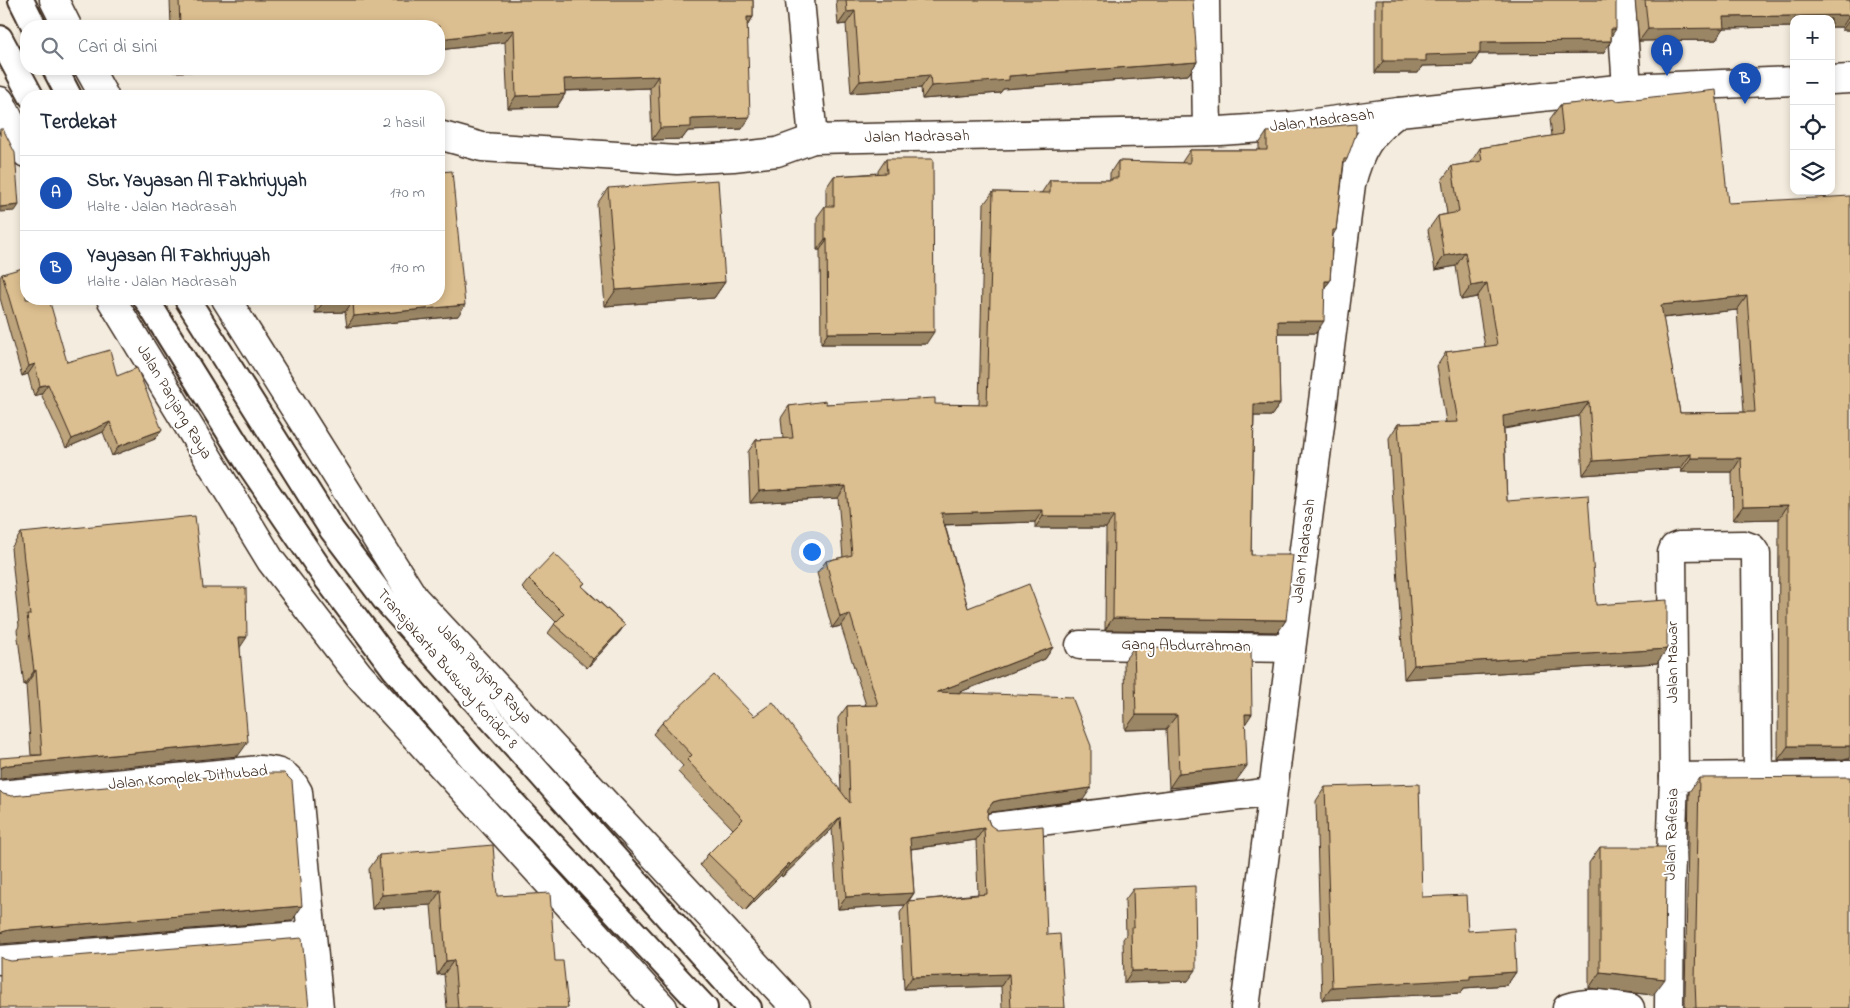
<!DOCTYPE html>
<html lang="id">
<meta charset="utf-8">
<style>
body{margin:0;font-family:"Indie Flower",sans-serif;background:#f6f6f7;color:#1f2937}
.controls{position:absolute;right:15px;top:15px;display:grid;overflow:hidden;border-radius:10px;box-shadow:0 2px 8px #0003}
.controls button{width:45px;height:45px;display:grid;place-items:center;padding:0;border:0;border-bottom:1px solid #e0e1e3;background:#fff;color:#1f2937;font:25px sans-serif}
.you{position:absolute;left:811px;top:551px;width:18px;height:18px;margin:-12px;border:4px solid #fff;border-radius:50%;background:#1a73e8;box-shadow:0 0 0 8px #1a73e833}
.badge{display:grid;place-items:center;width:32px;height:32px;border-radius:50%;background:#1f6fb2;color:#fff;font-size:16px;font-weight:700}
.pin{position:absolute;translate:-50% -41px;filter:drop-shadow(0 1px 2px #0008)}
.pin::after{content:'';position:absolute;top:26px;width:18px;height:15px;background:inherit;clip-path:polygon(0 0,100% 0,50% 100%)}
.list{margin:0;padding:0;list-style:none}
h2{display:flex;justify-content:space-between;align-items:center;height:65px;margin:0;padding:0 20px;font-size:21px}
h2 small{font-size:16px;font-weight:400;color:#747a83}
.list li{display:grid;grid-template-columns:32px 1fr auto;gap:15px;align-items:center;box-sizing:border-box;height:75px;padding:0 20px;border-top:1px solid #e0e1e3}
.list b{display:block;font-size:19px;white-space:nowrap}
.list p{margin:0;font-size:16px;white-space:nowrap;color:#747a83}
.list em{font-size:16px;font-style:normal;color:#747a83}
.icon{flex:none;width:28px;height:28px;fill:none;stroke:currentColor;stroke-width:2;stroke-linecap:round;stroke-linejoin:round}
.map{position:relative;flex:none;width:1850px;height:1008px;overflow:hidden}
.search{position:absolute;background:#fff;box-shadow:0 2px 8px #0003;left:20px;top:20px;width:425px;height:55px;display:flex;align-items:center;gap:12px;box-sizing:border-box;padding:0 18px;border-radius:20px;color:#747a83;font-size:19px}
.panel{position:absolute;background:#fff;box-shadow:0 2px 8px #0003;left:20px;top:90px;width:425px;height:215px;border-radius:20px}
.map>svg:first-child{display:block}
</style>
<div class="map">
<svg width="1850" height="1008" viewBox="0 0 1850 1008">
<rect width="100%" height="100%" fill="#f4ecde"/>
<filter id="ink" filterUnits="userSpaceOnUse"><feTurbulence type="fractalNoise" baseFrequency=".02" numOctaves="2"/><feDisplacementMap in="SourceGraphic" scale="10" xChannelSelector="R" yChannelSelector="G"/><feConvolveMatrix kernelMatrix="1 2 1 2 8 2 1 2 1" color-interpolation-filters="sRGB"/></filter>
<g filter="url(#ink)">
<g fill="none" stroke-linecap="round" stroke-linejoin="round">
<defs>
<g id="service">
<polyline points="21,0 34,26"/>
<polyline points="0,38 31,96"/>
<polyline points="55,69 69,96"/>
<polyline points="146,299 248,463 326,578 395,670 472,759 705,1008"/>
<polyline points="187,299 332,530 385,600 749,1008"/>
</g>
<g id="minor">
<polyline points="800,0 813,139"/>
<polyline points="1205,0 1207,131"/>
<polyline points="1621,0 1627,88"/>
<polyline points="439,135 482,147 677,160 733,157 777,152 813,139 1220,131 1292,126 1399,112"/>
<polyline points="1080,645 1291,648"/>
<polyline points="1674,777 1672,553 1674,548 1679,546 1744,545 1752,548 1756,554 1758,776"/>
<path d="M0,795l260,-25c20,1 29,4 38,22l21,216"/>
<polyline points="994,827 1272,792"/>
<polyline points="0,960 311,935"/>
<path d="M1567,1008c21,-7 42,-4 63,0"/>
<polyline points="1669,1008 1670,888 1674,777 1850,775"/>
</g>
<g id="tertiary">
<polyline points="1831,80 1850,79"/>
<path d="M1245,1008l106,-824c9,-35 19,-51 48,-72l228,-24 167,-7"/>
</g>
<g id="primary">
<polyline points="54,0 67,26"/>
<polyline points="89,69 104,96"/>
<polyline points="0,101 26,153"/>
<polyline points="111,299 271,561 359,675 663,1008"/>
<polyline points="226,299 414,598 796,1008"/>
</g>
</defs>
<use href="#service" stroke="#3b2a1e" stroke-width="28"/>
<use href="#minor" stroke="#3b2a1e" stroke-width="31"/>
<use href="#tertiary" stroke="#3b2a1e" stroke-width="31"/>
<use href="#primary" stroke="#3b2a1e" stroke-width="31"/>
<use href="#service" stroke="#fff" stroke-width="24"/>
<use href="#minor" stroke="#fff" stroke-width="28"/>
<use href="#tertiary" stroke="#fff" stroke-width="28"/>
<use href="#primary" stroke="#fff" stroke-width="28"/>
</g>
<g fill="#bda47c" stroke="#3b2a1e" fill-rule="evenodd">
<polygon points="170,0 753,0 753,17 747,26 742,129 688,131 682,139 652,140 650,88 565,91 565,94 557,107 508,108 505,42 439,50 439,26 171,26"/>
<polygon points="836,0 1185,0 1197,62 1188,75 1003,89 1000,93 922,99 921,88 851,93 846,24 838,25"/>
<polygon points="1375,0 1616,0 1611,41 1603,53 1479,54 1472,65 1422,66 1418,73 1375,73"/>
<polygon points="1635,0 1850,0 1850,30 1842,30 1842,27 1831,27 1831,19 1794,19 1794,27 1724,28 1716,40 1639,41"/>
<path d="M1616,101l112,102 122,556 -72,1 1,-241 -46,1 -1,-48h-51v-4l-98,7 -4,-59 -75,13 3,72 89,104 71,44 -10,14 -253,16 -15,-241 9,-14 48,-2 -9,-56 9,-14 39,-5 -8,-50 -16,3 -5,-34 -21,4 -7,-40 10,-14 9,-2 -5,-34 10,-14 19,-3v-1l9,-14 72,-12 -2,-17 10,-14zM1737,310l7,102 -64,1 -17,-95z"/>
<path d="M1267,132l80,27 -3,5 -8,66 -3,5 -3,46 -5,6 -9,46h-38l2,71 -9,12h-17l-3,139 35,65 -8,12 -173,-2 1,-102h-71v-6l-90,3 23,83 85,39 -8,12 -88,34 126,107 -91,12 -5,1v4l3,8 57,110 18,73h-63l-1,-22 -97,3 -4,-76 5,-8 -67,4 -6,-80 -50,48 -1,-2 -36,36 -45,-46 8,-11 25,-25 -55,-57 5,-6 -30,-32 9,-11 92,-7 87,75 -3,-73 9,-12 19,-1 -25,-79 -9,2 -15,-55 9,-12 17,-4 -5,-59 -88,5 -2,-51 8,-12 27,-1 -2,-21 8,-12 37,-2 153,1 5,-201 9,-12 49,1v-1l8,-12h60v-7l8,-12 64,2v-1l8,-12h69v-6zM976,840l2,54 -69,7 5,-8 -3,-44z"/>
<polygon points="886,159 926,344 821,344 820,250 817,250 817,217 825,206 826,206 826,188 834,176 878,173 878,171"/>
<polygon points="608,188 725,282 714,298 605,306 597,204"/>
<polygon points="2,274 67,362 117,376 162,430 155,439 112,456 103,432 66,448 41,394 34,396 28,374 22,376 0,298 0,277"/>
<polygon points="315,299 439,299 458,316 347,327 345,312 315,313"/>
<polygon points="21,533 203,588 240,648 238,756 31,755 26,685 24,685 17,630 19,626 11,548"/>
<polygon points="529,579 585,583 582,586 625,625 618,634 587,668 548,633 556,622 522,588"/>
<polygon points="1134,647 1245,724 1236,781 1169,788 1166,729 1125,730 1124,661"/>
<polygon points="1699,778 1850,1008 1685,1008 1685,995 1689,792"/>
<polygon points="1325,787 1422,897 1468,931 1516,972 1507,985 1464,988 1461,993 1322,1000 1316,801"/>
<polygon points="1600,847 1653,995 1589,988 1589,863"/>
<polygon points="379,855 497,896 555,961 568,1008 447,1008 444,974 437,975 431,905 372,909 369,869"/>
<polygon points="1133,889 1188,981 1124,983 1123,939 1126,935 1125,900"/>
</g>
<g fill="#9a8665" stroke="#3b2a1e">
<polygon points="855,11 846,24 838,25 847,12"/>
<polygon points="1850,15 1842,27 1831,27 1831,19 1794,19 1794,27 1724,28 1716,40 1639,41 1648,29 1724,17"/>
<polygon points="747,17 753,17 745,29"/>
<polygon points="1850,19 1850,30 1842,30"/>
<polygon points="1611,29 1616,29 1608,41"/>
<polygon points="514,30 505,42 439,50 439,39"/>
<polygon points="1611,41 1603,53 1479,54 1472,65 1422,66 1418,73 1375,73 1383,61 1426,55 1480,42"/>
<polygon points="1197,62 1188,75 1003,89 1000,93 922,99 931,86 1009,76"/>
<polygon points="175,69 231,69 230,71 173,72"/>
<polygon points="930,75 921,88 851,93 860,81"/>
<polygon points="658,76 650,88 556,91 564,79"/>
<polygon points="565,94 557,107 508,108 516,96"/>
<polygon points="750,117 742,129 688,131 682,139 652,140 660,128 691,119"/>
<polygon points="19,205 15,211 0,212 0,207"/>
<polygon points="825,239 827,239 820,250 817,250"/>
<polygon points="1465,252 1456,266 1435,270 1444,256"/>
<polygon points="1325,281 1330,281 1321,292"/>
<polygon points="725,282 714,298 605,306 616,290"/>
<polygon points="1487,283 1477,297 1461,300 1471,286"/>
<polygon points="1747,296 1737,310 1651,319 1661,305"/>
<polygon points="353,301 345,312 315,313 323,303"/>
<polygon points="465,305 458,316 347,327 354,316"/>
<polygon points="1278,321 1324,321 1316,333 1269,333"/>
<polygon points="934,332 926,344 821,344 828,333"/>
<polygon points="35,364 28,374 22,376 29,366"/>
<polygon points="48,384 41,394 34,396 40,386"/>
<polygon points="1589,402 1579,416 1493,430 1503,416"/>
<polygon points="1254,404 1280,404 1271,416 1246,416"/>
<polygon points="110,422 103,432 66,448 72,439"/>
<polygon points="162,430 155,439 112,456 119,446"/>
<polygon points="1691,454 1681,468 1583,475 1593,461"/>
<polygon points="1691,458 1741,458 1732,472 1681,472"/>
<polygon points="846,486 838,498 750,503 759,491"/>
<polygon points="1788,505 1779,519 1733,520 1743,506"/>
<polygon points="1043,510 1035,522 933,525 941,513"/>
<polygon points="1043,516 1114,516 1106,528 1035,528"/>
<polygon points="850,614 841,626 832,628 840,617"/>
<polygon points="1113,618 1286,620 1278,632 1105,630"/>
<polygon points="625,625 618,634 587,668 593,659"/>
<polygon points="239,637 247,637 237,652"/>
<polygon points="1053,647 1045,659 929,704 937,692"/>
<polygon points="1667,649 1657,663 1404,679 1414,665"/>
<polygon points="36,670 26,685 24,685 34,671"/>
<polygon points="1245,714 1252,714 1242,729"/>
<polygon points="1136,715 1177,715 1166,729 1125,730"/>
<polygon points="248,742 238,756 0,779 0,769 2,767 9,765"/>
<polygon points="1788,746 1850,746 1850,759 1778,760"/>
<polygon points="1247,766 1236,781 1169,788 1179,773"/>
<polygon points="1091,788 1083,800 992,812 985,814 988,809 993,802 1000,800"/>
<polygon points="840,817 832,829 782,877 790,865"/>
<polygon points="984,828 976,840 902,850 910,838"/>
<polygon points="789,863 781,875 745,911 754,899"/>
<polygon points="441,890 431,905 372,909 382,895"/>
<polygon points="914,893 905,905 838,909 846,897"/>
<polygon points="302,906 292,921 0,944 0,934 2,932 9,930"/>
<polygon points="454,960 444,974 437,975 446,961"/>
<polygon points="1196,970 1188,981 1124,983 1132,971"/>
<polygon points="1516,972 1507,985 1464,988 1461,993 1322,1000 1332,987 1470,975"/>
<polygon points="1600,972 1665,979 1653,995 1589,988"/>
<polygon points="1009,974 1001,986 904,989 912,977"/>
</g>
<g fill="#dcbf90" stroke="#3b2a1e" fill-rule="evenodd">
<polygon points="179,0 753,0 753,17 747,17 750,117 691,119 691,127 660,128 658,76 564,79 565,94 516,96 514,30 439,39 439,26 180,26"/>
<polygon points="846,0 1193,0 1197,62 1009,76 1009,80 931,86 930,75 860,81 855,11 847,12"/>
<polygon points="1383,0 1616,0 1616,29 1611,29 1611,41 1480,42 1480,53 1426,55 1426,61 1383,61"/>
<polygon points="1645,0 1850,0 1850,15 1724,17 1725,28 1648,29"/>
<path d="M1716,90l12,113 122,-7v550h-62v-241l-45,1 -2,-48h-50v-4l-98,7 -4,-59 -86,14 4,85 81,-6 8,110 71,-5v49l-253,16 -16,-241 60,-2 -12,-70 51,-7 -10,-62 -16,3 -6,-34 -21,4 -6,-40 21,-4 -7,-46 30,-5 -2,-13 83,-14 -3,-29 56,-6v2zM1747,296l8,116 -75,1 -19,-108z"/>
<polygon points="1356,124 1356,134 1347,159 1344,159 1336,230 1333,230 1330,281 1325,281 1324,321 1278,321 1280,404 1254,404 1251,555 1293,555 1286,620 1113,618 1114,516 1043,516 1043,510 941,513 968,608 1029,584 1053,647 937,692 1072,697 1091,746 1091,788 1000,800 993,802 988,809 987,817 990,825 997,830 1043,826 1047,935 1060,934 1065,1008 1011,1008 1009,974 912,977 908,901 987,894 984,828 910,838 914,893 846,897 840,817 790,865 789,863 754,899 708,854 743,819 687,760 692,755 662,723 714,675 754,716 773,702 850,803 847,706 878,705 850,614 840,617 826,561 852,555 846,486 759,491 756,440 793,438 789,406 826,401 826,404 935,398 935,404 987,405 993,192 1050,193 1050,180 1112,180 1112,178 1118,178 1118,161 1190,163 1190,150 1267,150 1267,132"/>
<polygon points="0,129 3,129 15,153 19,205 0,207"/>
<polygon points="886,159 933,159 934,332 828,333 827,239 825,239 825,206 834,206 834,176 887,173"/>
<polygon points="452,171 465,305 354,316 353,301 323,303 323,299 439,299 439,172"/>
<polygon points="718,180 725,282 616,290 608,188"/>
<polygon points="26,267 26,299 49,299 67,362 110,350 117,376 137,368 162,430 119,446 110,422 72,439 48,384 40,386 35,364 29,366 2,274"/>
<polygon points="195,516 203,588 246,588 247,637 239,637 248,742 9,765 2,767 0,769 0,758 42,755 36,670 34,671 27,615 30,615 21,533"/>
<polygon points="554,553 585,583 581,586 625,625 593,659 554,624 564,614 529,579"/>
<polygon points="1134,647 1251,648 1252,714 1245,714 1247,766 1179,773 1177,715 1136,715"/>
<polygon points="251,773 284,773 292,781 302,906 9,930 2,932 0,934 0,791 3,794 12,796"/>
<polygon points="1850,777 1850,1008 1696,1008 1695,981 1699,778"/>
<polygon points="1419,784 1422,897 1466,895 1468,931 1514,928 1516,972 1470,975 1470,979 1332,987 1325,787"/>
<polygon points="493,845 497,896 550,893 555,961 563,961 568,1008 458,1008 454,960 446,961 441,890 382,895 379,855"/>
<polygon points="1600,847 1666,847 1665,979 1600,972"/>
<polygon points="1195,886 1196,970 1132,971 1131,927 1134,927 1133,889"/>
<polygon points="302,938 309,1008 0,1008 0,957 3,959 11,961"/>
</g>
</g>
<g text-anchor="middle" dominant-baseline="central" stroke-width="4" stroke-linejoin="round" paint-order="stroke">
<g font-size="16" fill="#3b2a1e" stroke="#fff">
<text transform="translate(1322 121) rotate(-7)">Jalan Madrasah</text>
<text transform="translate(917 137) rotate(-1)">Jalan Madrasah</text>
<text transform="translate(174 402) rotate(59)">Jalan Panjang Raya</text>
<text transform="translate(1304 551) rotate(-83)">Jalan Madrasah</text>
<text transform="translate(1186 646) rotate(1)">Gang Abdurrahman</text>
<text transform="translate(1673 662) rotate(-90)">Jalan Mawar</text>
<text transform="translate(447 669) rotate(49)">Transjakarta Busway Koridor 8</text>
<text transform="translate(484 674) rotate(47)">Jalan Panjang Raya</text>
<text transform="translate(188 778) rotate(-5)">Jalan Komplek Dithubad</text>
<text transform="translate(1672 834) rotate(-88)">Jalan Raflesia</text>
</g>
</g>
</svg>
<div class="controls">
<button>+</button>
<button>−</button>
<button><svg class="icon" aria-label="locate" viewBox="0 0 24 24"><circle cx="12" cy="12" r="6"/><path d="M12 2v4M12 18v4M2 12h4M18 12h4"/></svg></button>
<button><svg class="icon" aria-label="layers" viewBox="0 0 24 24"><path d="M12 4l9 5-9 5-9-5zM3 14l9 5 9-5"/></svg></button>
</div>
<div class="you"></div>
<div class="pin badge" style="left:1667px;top:76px;background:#1a4fb4">A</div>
<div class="pin badge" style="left:1745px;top:104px;background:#1a4fb4">B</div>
<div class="search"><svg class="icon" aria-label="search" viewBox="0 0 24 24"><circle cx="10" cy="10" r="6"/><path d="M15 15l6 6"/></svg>Cari di sini</div>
<section class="panel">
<h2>Terdekat<small>2 hasil</small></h2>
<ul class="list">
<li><span class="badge" style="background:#1a4fb4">A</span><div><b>Sbr. Yayasan Al Fakhriyyah</b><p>Halte · Jalan Madrasah</p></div><em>170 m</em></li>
<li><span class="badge" style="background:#1a4fb4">B</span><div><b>Yayasan Al Fakhriyyah</b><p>Halte · Jalan Madrasah</p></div><em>170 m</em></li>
</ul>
</section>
</div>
